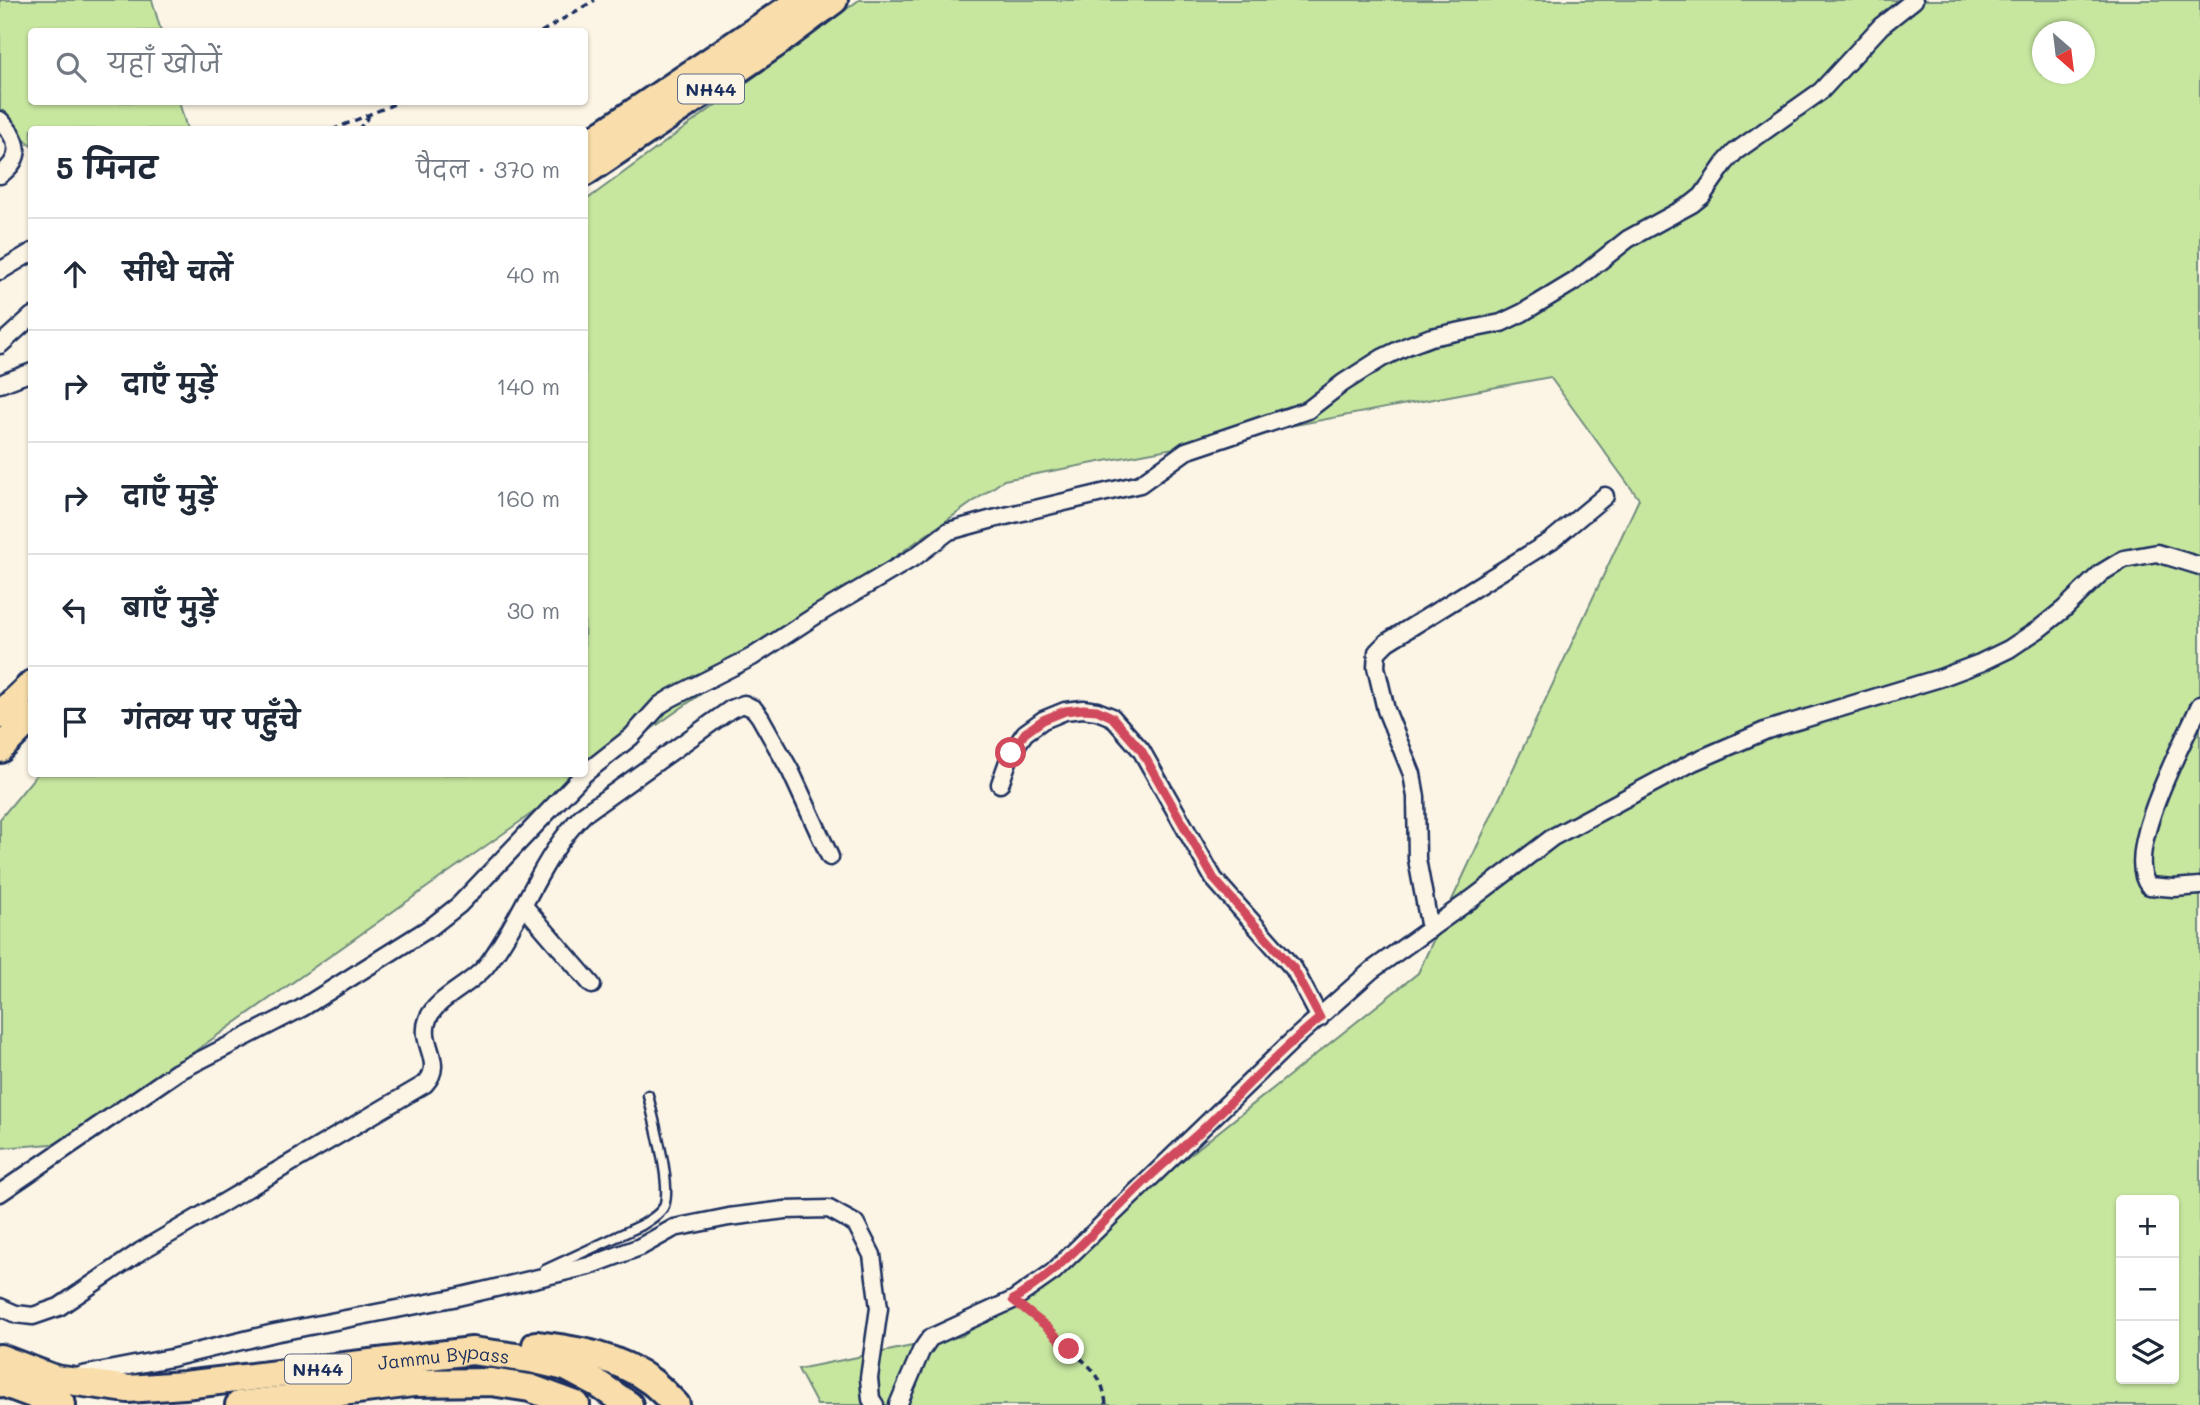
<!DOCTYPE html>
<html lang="hi">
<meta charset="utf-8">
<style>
body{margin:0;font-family:Mali,"Playpen Sans Deva",sans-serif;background:#f6f6f7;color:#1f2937}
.controls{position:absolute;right:21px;bottom:21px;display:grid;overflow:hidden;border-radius:7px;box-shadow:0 2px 5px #0004}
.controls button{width:63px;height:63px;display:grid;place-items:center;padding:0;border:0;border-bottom:2px solid #e0e1e3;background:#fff;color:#1f2937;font:35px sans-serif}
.compass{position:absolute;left:2032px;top:21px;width:63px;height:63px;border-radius:50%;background:#fff;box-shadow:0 2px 5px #0004;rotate:152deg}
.stop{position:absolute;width:21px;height:21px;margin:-16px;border:5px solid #d1495b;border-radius:50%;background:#fff}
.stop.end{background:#d1495b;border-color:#fff;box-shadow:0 2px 7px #0008}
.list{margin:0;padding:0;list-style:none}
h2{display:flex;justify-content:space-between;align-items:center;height:91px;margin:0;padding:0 28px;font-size:30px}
h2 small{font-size:23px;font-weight:400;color:#747a83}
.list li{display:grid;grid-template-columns:46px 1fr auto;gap:21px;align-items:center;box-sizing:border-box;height:112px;padding:0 28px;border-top:2px solid #e0e1e3}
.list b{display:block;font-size:26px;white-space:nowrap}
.list em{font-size:23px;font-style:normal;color:#747a83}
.icon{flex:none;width:38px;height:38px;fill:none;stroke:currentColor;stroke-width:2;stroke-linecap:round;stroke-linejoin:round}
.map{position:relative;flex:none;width:2200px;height:1405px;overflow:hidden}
.search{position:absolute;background:#fff;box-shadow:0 2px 5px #0004;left:28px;top:28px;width:560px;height:77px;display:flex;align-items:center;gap:18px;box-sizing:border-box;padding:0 24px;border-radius:7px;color:#747a83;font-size:26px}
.panel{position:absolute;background:#fff;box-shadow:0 2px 5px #0004;left:28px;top:126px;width:560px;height:651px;border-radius:7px}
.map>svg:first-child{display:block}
</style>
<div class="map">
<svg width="2200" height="1405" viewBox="0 0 2200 1405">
<rect width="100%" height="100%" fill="#fcf5e5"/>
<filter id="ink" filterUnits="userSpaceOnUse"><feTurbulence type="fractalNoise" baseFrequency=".0143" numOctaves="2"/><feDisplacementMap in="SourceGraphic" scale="14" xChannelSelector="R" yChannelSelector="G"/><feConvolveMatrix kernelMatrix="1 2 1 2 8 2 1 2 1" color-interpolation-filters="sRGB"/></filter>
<g filter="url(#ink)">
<g fill="#c7e79f" stroke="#718b7e" stroke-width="2" fill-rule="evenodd">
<polygon points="0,0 152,0 161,31 32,32 32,102 179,102 187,129 32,130 31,146 0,113"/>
<path d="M859,0h1341v1405h-1383l-19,-36 164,-33 456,-363 221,-474 -89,-122 -546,103 -939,663 -65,5v-329l37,-45h547l1,-573zM2042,32h42v42h-42zM2121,1200h53v179h-53z"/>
</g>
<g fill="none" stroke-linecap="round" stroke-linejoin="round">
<defs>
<path id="service" d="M545,1270l97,-45c7,-5 16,-9 21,-17 11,-18 -10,-90 -15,-113"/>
<g id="minor">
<path d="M0,120c19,20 25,37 0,55"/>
<polyline points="0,271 32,252"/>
<polyline points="0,345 32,316"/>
<polyline points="0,384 32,372"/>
<path d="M2200,705c-15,34 -79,150 -51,181l25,2 26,-2"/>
<polyline points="1000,784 1011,753 1025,733 1043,720 1065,711 1083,709 1097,711 1112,717 1141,750 1214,879 1294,969 1320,1018"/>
<polyline points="524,906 592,985"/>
<polyline points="1430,929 1417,859 1416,797 1412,774 1386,710 1376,667 1377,652 1387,642 1552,540 1605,496"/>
<polyline points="0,1193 177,1072 302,1008 431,927 459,905 584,774 631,737 660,705 671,698 752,657 818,614 916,556 949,531 993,519 1140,484 1186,451 1308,410 1343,383 1382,358 1407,346 1431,337 1501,323 1522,313 1575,281 1628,239 1692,204 1702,196 1725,163 1735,152 1821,91 1881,26 1914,0"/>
<path d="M0,1307l16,7 17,2 26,-9 82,-56 284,-167c21,-22 -7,-40 3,-65 8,-21 43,-34 58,-53 37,-48 55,-110 98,-152l147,-105 13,-5 10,5 6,8 31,55 39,85"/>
<polyline points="82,1375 171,1358 274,1333 453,1298 589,1266 640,1247 674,1228 729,1217 785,1210 829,1209 856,1224 872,1255 879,1308 869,1378 871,1399 875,1405"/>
<polyline points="898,1405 921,1351 930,1338 1013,1300 1053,1272 1292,1041 1372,970 1473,898 1553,837 1693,762 1767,730 1940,678 1980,663 2009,649 2039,629 2064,609 2101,573 2124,559 2157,553 2200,566"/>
</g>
<g id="trunk">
<polyline points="584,146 801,0"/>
<polyline points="584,173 774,45 834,0"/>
<polyline points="0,715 32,684"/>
<polyline points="0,749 32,717"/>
<path d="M536,1345c41,5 82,11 116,37 9,7 16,15 24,23"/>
<path id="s1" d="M0,1358l55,21 73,10 56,-4 288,-34 59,8 35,8 32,17 31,21"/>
<polyline points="0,1382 62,1405"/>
<polyline points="239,1405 413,1383 491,1382 530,1388 576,1405"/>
</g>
</defs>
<use href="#service" stroke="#1b2f5e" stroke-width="13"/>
<use href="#minor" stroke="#1b2f5e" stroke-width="21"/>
<use href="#trunk" stroke="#1b2f5e" stroke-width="32"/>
<g stroke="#1b2f5e" stroke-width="3.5" stroke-dasharray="7 5" stroke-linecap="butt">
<polyline points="541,32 595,0"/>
<polyline points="332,130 399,102"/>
<polyline points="358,130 369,116"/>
<path d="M1026,1310c14,10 25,22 37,34 23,20 40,27 43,61"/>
</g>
<use href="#service" stroke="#fcf5e5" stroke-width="8"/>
<use href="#minor" stroke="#fcf5e5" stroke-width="16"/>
<use href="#trunk" stroke="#f9deab" stroke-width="26"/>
</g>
</g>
<g fill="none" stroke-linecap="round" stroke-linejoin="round" filter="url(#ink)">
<path stroke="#d1495b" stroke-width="9" d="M1011,753l14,-20 18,-13 22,-9 18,-2 14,1 15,7 29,33 73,129 80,90 26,49c-43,35 -80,76 -120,114 -20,18 -41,35 -60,54 -41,40 -78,83 -127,114l33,26 23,23"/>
</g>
<g text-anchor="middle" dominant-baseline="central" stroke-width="5" stroke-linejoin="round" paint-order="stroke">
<g fill="#fcf5e5" stroke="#5e6a86" stroke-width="2">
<rect x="678" y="74.5" width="66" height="29" rx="5"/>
<rect x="285" y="1354.5" width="66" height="29" rx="5"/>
</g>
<g font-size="18" font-weight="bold" fill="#1b2f5e">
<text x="711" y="89">NH44</text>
<text x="318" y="1369">NH44</text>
</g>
<g font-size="19" fill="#1b2f5e" stroke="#fcf5e5">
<text stroke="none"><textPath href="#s1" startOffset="450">Jammu Bypass</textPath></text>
</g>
</g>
</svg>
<div class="controls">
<button>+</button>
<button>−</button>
<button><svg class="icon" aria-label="layers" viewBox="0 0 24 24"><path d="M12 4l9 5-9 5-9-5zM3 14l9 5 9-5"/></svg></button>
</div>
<svg class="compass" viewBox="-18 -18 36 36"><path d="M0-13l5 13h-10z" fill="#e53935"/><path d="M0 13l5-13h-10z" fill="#747a83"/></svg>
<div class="stop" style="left:1011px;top:753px"></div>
<div class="stop end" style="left:1069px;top:1349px"></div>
<div class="search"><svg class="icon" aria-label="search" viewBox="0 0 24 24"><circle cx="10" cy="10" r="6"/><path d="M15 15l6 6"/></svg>यहाँ खोजें</div>
<section class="panel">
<h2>5 मिनट<small>पैदल · 370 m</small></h2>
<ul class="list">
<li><svg class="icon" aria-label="ahead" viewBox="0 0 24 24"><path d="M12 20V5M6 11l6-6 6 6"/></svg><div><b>सीधे चलें</b></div><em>40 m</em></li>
<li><svg class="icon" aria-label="right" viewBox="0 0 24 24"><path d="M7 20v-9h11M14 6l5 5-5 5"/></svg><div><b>दाएँ मुड़ें</b></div><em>140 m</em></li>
<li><svg class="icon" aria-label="right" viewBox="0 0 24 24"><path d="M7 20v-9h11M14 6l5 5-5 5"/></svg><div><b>दाएँ मुड़ें</b></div><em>160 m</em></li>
<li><svg class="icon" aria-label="left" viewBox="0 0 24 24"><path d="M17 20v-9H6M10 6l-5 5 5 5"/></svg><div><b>बाएँ मुड़ें</b></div><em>30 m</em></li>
<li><svg class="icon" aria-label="arrive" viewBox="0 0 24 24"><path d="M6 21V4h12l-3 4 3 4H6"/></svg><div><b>गंतव्य पर पहुँचे</b></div></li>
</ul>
</section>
</div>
